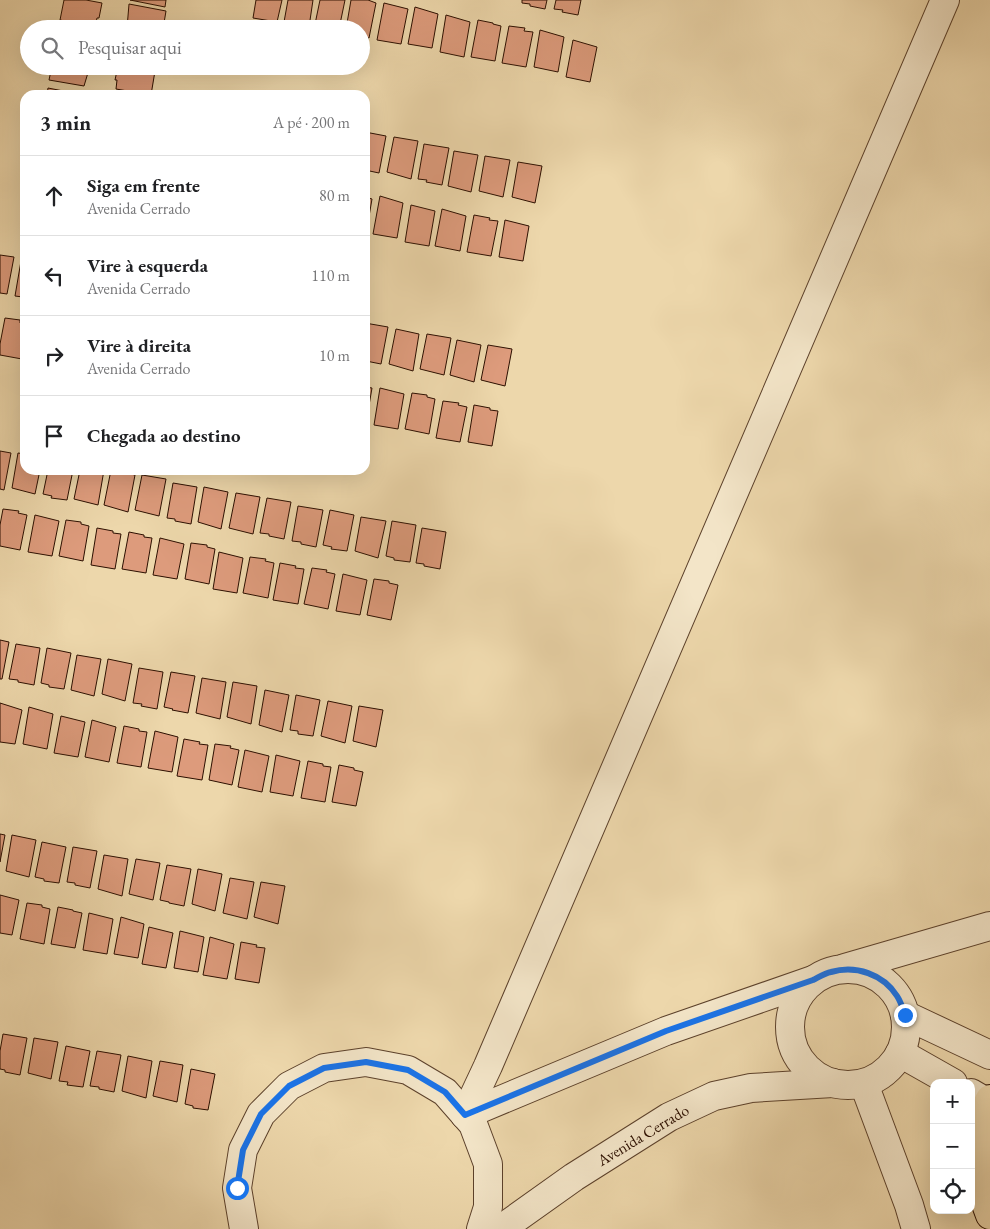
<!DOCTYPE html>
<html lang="pt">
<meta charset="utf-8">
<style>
body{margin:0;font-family:"EB Garamond",serif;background:#f2f2f2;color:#202124}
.controls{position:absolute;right:15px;bottom:15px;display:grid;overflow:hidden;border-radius:10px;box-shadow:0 5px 20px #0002}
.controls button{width:45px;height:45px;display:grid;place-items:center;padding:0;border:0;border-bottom:1px solid #e0e0e0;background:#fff;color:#202124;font:25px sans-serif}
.stop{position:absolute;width:15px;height:15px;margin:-11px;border:4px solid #1a73e8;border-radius:50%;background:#fff}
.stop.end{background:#1a73e8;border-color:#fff;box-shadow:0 1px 5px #0008}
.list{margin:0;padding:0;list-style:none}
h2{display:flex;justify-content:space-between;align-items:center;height:65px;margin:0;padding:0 20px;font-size:21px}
h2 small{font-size:16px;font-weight:400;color:#757577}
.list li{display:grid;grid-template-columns:32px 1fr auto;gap:15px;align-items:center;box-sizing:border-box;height:80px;padding:0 20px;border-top:1px solid #e0e0e0}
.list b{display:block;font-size:19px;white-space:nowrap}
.list p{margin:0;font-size:16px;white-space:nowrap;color:#757577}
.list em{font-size:16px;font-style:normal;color:#757577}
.icon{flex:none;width:28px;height:28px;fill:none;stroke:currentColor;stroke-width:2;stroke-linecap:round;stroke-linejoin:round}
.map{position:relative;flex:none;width:990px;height:1229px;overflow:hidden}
.search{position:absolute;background:#fff;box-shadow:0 5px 20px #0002;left:20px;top:20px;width:350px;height:55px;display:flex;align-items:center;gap:12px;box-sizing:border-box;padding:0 18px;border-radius:28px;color:#757577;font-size:19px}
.panel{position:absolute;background:#fff;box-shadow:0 5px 20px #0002;left:20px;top:90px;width:350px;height:385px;border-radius:15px}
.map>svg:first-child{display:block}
</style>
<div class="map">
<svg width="990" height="1229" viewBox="0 0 990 1229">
<rect width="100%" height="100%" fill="#edd7ab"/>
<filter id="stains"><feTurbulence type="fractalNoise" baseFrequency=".004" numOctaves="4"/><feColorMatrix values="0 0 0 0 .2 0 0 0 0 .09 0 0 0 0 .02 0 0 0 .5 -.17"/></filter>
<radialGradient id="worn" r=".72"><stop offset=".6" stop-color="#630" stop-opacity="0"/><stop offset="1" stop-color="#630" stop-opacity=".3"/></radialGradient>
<g fill="#dd9b7c" stroke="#2c0f00">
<polygon points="64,0 86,0 102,3 99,18 97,18 95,27 60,20"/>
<polygon points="130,0 166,0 165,7"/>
<polygon points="256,0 282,0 277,22 253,18"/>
<polygon points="288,0 313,0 309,27 284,22"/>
<polygon points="320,0 345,0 339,29 314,29"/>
<polygon points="351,0 368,0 376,3 369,38 361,36 361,29 346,29"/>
<polygon points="522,0 547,0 545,9 530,6 530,4 522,3"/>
<polygon points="556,0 581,0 578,15 562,12 563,10 554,9"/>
<polygon points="384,3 408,9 401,44 377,40"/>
<polygon points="129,4 166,11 163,29 127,28"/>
<polygon points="415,7 438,14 432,48 408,44"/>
<polygon points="446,15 470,22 464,57 440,52"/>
<polygon points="478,20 493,23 493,24 501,26 495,61 471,57"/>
<polygon points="509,26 525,28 524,31 533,32 526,67 502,63"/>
<polygon points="540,30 564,37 558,72 534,67"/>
<polygon points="573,40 597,47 590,82 566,77"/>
<polygon points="52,66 90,66 84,86 49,80"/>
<polygon points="118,66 155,71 151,95 116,89 117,80 115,80"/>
<polygon points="48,88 84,95 47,95"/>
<polygon points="365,132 386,136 379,173 365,170"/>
<polygon points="394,137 418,141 411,179 387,172"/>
<polygon points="424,144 449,148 442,185 426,182 427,180 418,179"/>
<polygon points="454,151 478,155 471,192 448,186"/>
<polygon points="485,156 510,160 503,197 479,191"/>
<polygon points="518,162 542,166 535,203 512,197"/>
<polygon points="380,196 403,203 397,238 373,234"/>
<polygon points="365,197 372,199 366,234 365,233"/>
<polygon points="411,205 435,211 429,246 405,242"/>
<polygon points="442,209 466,216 460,251 435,246"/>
<polygon points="474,215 490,218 489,220 498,221 491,256 467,252"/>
<polygon points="505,220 529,226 523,261 499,257"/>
<polygon points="0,255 14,257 7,294 0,293"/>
<polygon points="21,261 25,262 25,300 23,300 23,297 15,296"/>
<polygon points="5,318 20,320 20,323 25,323 25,342 22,359 0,355 0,344"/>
<polygon points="365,323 388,327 381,364 366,361"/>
<polygon points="396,329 419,334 413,371 389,364"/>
<polygon points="427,334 451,338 444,375 420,369"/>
<polygon points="457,340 481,345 474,382 450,375"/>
<polygon points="488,345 512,349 505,386 481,380"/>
<polygon points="365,387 372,388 366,423 365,422"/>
<polygon points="380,388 404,394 398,429 374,425"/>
<polygon points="412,393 427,395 427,397 435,399 429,434 405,429"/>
<polygon points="443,401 459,403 458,405 467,407 460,442 436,438"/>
<polygon points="474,405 490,408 490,410 498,411 492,446 468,442"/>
<polygon points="0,451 11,453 4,490 0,489"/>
<polygon points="18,453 25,454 25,470 40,470 35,494 12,488"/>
<polygon points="48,470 73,470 67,500 51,498 52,496 43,494"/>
<polygon points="80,470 104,470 98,505 74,499"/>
<polygon points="111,470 135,475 128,512 104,505"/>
<polygon points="142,475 166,479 159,516 135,510"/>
<polygon points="173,483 197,487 191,524 175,521 175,519 167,518"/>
<polygon points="204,487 228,492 221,529 198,522"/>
<polygon points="236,493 260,497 253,534 229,528"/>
<polygon points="267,498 291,502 284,539 269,536 269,534 260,533"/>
<polygon points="298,506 323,510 316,547 301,544 301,542 292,541"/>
<polygon points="3,509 19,511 18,513 27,515 20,550 0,546 0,525"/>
<polygon points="330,510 354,515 347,551 331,549 332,547 323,545"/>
<polygon points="35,515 59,521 52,556 28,552"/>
<polygon points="361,517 386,521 378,558 355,551"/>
<polygon points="66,520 81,522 81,524 89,526 83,561 59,556"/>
<polygon points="392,521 416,525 410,562 394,560 394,558 386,556"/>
<polygon points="97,528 113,531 113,533 121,534 115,569 91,565"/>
<polygon points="422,528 446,532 440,569 424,566 424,564 416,563"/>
<polygon points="129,532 144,535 144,537 152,538 146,573 122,569"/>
<polygon points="160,538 184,544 177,579 153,575"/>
<polygon points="191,543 207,545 207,547 215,549 209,584 185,579"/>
<polygon points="219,552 243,558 237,593 213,589"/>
<polygon points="250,557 266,559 265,561 274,563 268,598 243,593"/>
<polygon points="280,563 296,566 295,568 304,569 298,604 273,600"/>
<polygon points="312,568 327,570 326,572 335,574 328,609 304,604"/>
<polygon points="343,574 367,580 360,615 336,611"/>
<polygon points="374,579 389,581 389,583 398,585 391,620 367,615"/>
<polygon points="0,640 9,642 2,679 0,679"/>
<polygon points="16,644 40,648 34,685 18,682 18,680 9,679"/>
<polygon points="47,648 71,653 64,689 49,687 49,685 41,683"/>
<polygon points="77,655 101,659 94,696 71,690"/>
<polygon points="108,659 132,664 125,701 102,694"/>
<polygon points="139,668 163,672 157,709 141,706 142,704 133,703"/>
<polygon points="171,672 195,676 188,713 172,710 173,709 164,707"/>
<polygon points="202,678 226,682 220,719 196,713"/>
<polygon points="233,682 257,686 251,724 227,717"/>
<polygon points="265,690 289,695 282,732 259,725"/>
<polygon points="296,695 320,700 313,736 298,734 298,731 290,730"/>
<polygon points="328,701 352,706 345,743 321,736"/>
<polygon points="0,703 22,710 15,744 0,742"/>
<polygon points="359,706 383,710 376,747 353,741"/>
<polygon points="29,707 53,714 47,749 23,744"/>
<polygon points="61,716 85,722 78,757 54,753"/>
<polygon points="92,720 116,727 109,762 85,757"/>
<polygon points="124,726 139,729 139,731 147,732 141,767 117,763"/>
<polygon points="155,731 178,737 172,772 148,768"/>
<polygon points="184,739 200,742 199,744 208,745 202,780 177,776"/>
<polygon points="215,744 231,746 230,748 239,750 232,785 209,780"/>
<polygon points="245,750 269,756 262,792 238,787"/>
<polygon points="276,755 300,761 293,796 270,792"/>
<polygon points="308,761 323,764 323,766 331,767 325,802 301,798"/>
<polygon points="339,765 354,768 354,770 363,772 356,806 332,802"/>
<polygon points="0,834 5,835 0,862"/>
<polygon points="12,835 36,840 29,877 6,871"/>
<polygon points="42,842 66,847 59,883 44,881 44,879 35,877"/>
<polygon points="73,847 97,851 90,888 75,885 75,883 67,882"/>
<polygon points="104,855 128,859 122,896 98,889"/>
<polygon points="136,859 160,863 153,900 129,894"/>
<polygon points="167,865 191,869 184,906 169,903 169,902 160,900"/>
<polygon points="198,869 222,874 215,911 192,904"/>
<polygon points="230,878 254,882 247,919 223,913"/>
<polygon points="261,882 285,886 278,924 254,917"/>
<polygon points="0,895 19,900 12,935 0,933"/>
<polygon points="27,903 42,905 42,907 50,909 44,944 20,939"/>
<polygon points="58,907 73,910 73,911 82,913 75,948 51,944"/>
<polygon points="89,913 113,919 107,954 83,950"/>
<polygon points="121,917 144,924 138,958 114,954"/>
<polygon points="149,927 173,933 166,968 142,964"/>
<polygon points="180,931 204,937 198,972 174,968"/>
<polygon points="210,937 234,944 227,979 203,975"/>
<polygon points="241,942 257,945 256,947 265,948 259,983 235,979"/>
<polygon points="3,1034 27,1038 20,1075 5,1072 5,1070 0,1069 0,1051"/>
<polygon points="34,1038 58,1042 51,1079 28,1073"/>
<polygon points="66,1046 90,1051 83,1087 67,1085 68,1082 59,1081"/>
<polygon points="97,1051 121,1055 114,1092 99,1089 99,1087 90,1086"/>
<polygon points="128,1056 152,1061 146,1098 122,1091"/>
<polygon points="160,1061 183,1065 177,1102 153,1096"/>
<polygon points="191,1069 215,1074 208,1110 193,1108 193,1106 185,1104"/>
</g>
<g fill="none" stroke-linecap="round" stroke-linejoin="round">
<defs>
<g id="minor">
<polyline points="845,968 990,926"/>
<circle cx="848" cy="1027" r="58"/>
<polyline points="905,1015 990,1055"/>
<polyline points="900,1053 953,1083"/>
<polyline points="864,1084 909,1205 916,1229"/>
<polyline points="971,1093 988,1103"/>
<polyline points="465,1115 488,1066 945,0"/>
<polyline points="465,1115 666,1031 813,980"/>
<polyline points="244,1229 237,1188 243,1150 261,1114 289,1086 324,1068 366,1062 408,1070 445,1092 473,1124 488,1164 488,1207 481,1229"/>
<polyline points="501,1229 574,1177 669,1117 714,1096 751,1088 833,1083"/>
</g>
<path id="trunk" d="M990,1099c-21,36 -15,80 0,116"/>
</defs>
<use href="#minor" stroke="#5c412b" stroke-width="30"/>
<use href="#trunk" stroke="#2c0f00" stroke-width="30"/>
<use href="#minor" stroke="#f3e5c8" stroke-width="28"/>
<use href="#trunk" stroke="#edd7ab" stroke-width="28"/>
</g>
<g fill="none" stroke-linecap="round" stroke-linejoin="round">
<path stroke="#1a73e8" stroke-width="6" d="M237,1188l6,-38 18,-36 28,-28 35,-18 42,-6 42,8 37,22 20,23 201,-84 147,-51c6,-3 12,-7 18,-8 25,-7 52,2 66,24 4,6 6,13 8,19"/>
</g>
<g text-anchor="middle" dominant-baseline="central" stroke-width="4" stroke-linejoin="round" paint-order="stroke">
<g font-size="16" fill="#2c0f00" stroke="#f3e5c8">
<text transform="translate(643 1135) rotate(-31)">Avenida Cerrado</text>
</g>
</g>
<rect width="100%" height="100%" filter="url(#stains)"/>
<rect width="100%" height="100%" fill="url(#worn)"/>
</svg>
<div class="controls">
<button>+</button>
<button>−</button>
<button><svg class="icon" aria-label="locate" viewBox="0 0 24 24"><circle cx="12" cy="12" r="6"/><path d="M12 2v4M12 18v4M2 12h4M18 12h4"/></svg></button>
</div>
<div class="stop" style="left:237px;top:1188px"></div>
<div class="stop end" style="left:905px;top:1015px"></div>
<div class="search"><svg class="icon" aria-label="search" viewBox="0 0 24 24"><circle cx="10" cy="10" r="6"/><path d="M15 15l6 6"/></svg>Pesquisar aqui</div>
<section class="panel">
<h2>3 min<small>A pé · 200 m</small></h2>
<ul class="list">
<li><svg class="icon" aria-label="ahead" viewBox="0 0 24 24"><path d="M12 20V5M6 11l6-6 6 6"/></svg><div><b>Siga em frente</b><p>Avenida Cerrado</p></div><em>80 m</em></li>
<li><svg class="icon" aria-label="left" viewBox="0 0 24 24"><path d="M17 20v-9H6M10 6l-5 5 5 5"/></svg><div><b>Vire à esquerda</b><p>Avenida Cerrado</p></div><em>110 m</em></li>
<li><svg class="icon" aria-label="right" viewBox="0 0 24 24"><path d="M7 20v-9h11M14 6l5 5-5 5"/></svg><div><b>Vire à direita</b><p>Avenida Cerrado</p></div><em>10 m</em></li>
<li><svg class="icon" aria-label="arrive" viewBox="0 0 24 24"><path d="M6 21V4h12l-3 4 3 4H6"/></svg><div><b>Chegada ao destino</b></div></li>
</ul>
</section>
</div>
